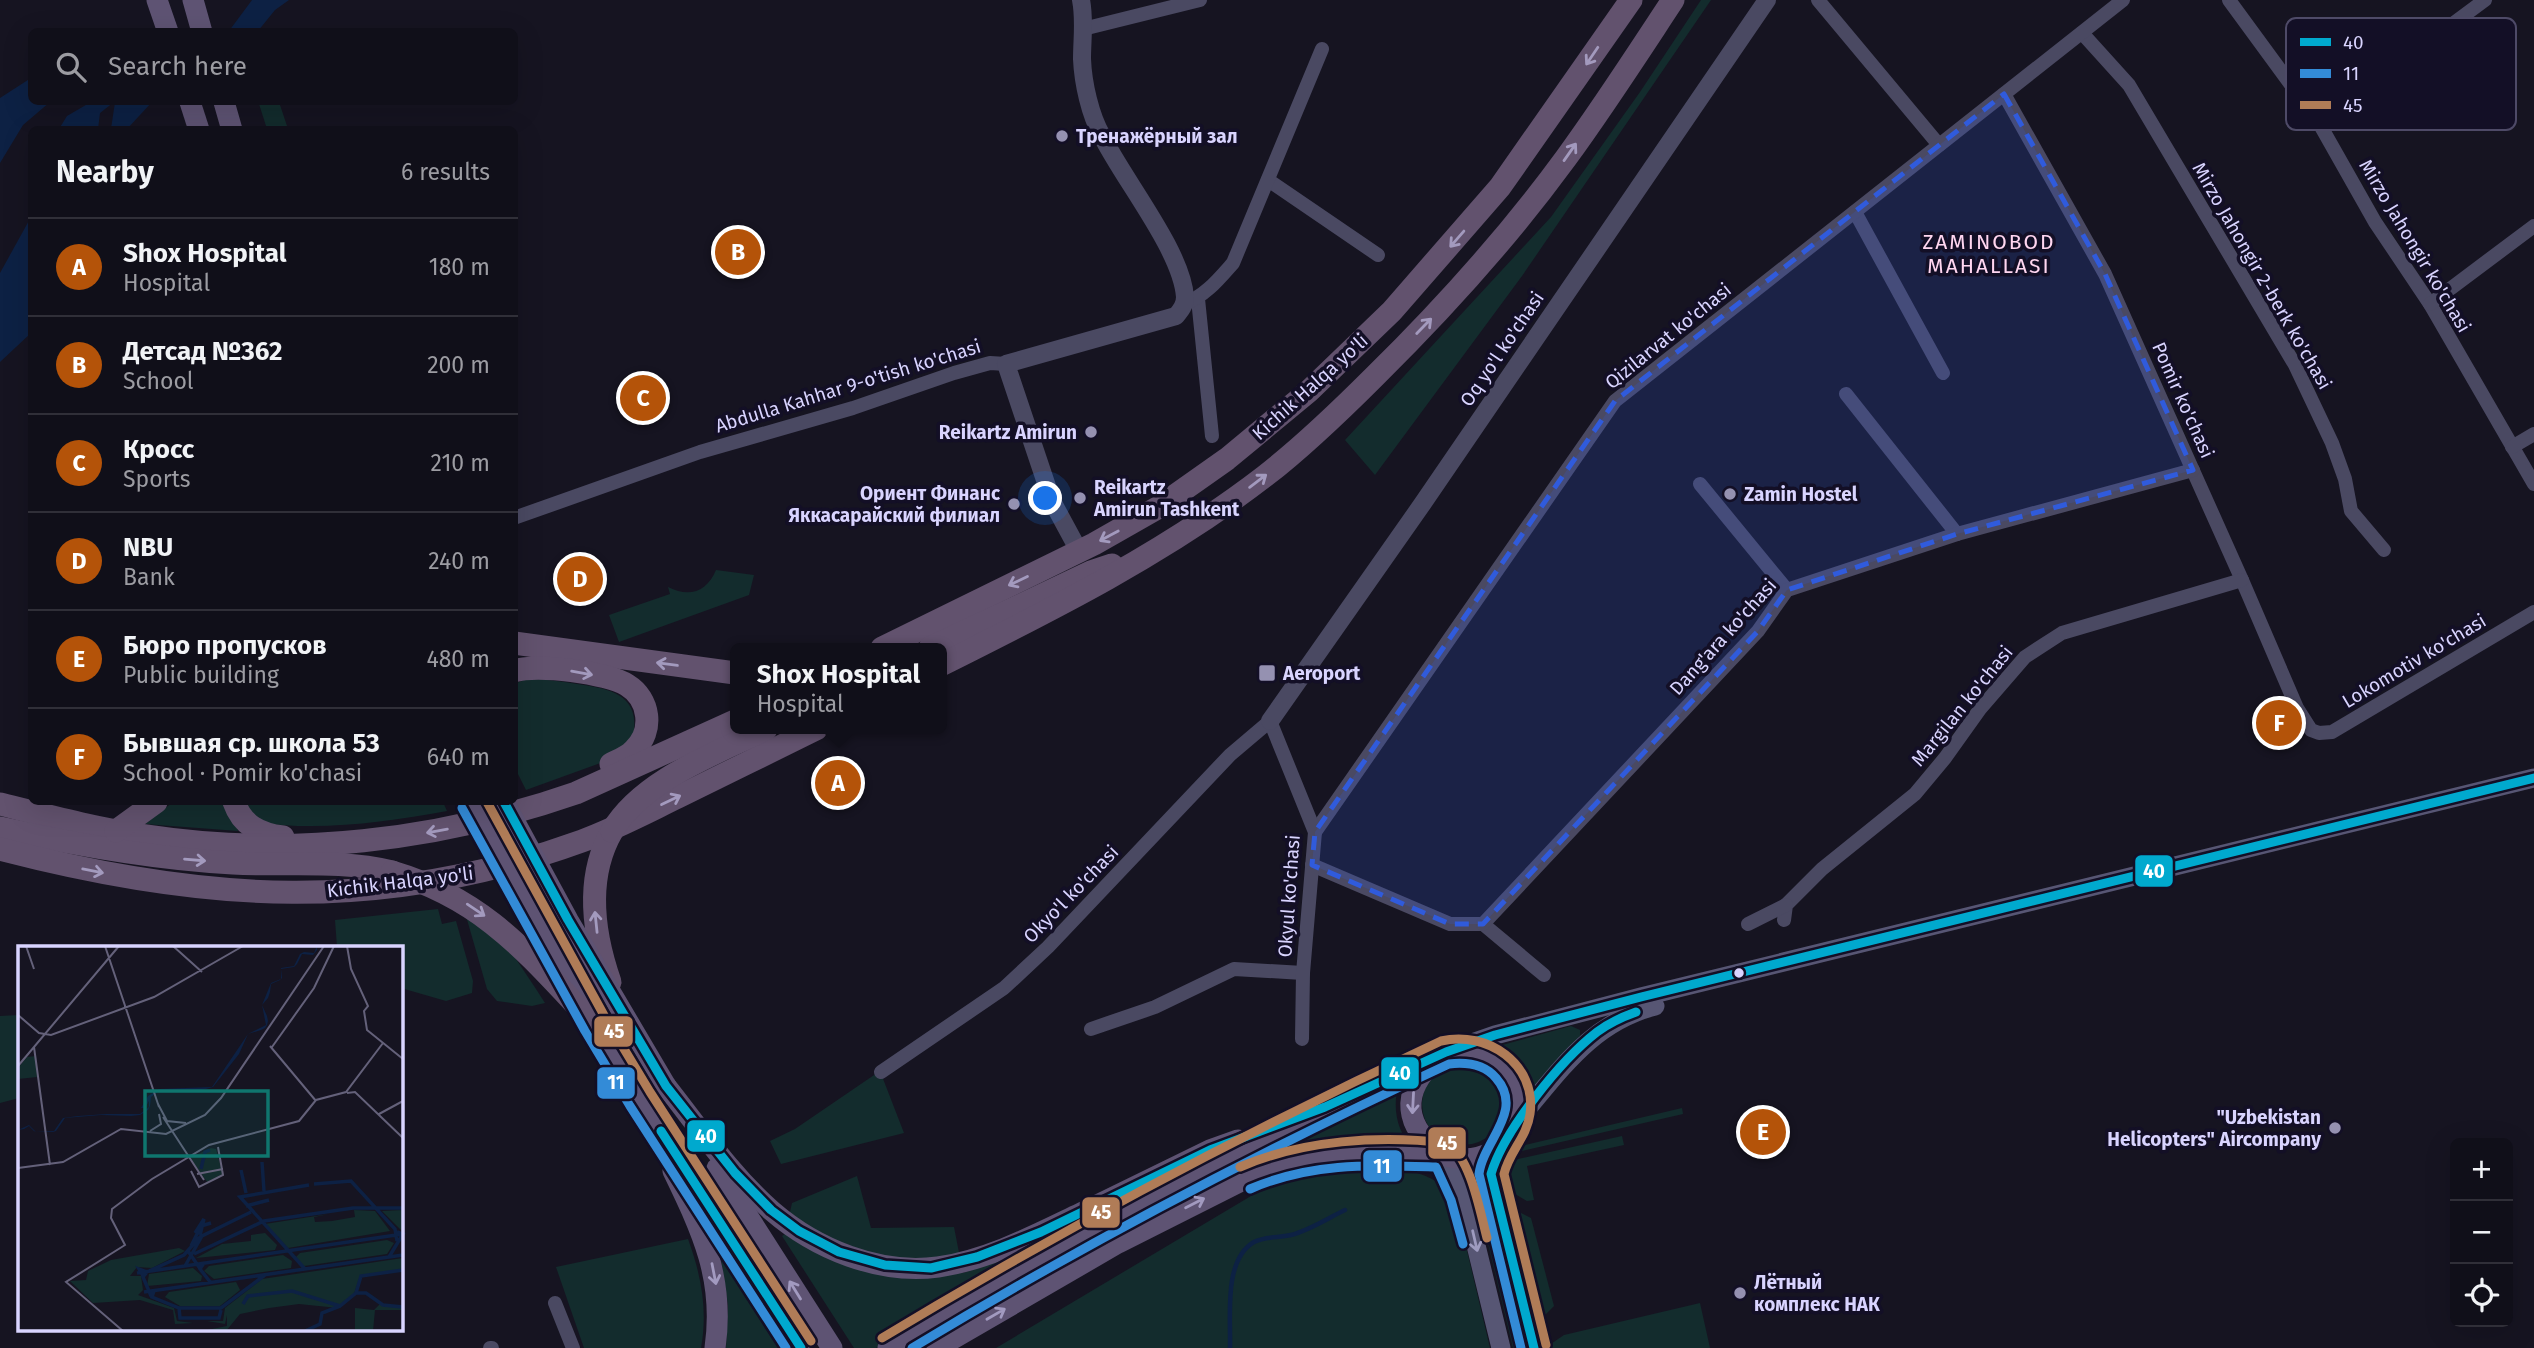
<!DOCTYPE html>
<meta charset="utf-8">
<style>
body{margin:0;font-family:"Fira Sans",sans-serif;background:#191822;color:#f1f3f6}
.controls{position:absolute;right:21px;bottom:21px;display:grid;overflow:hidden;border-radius:10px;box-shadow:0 7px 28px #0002}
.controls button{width:63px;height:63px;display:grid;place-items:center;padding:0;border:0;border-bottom:2px solid #302f38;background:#100f19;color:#f1f3f6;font:35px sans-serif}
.you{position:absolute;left:1046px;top:499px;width:24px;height:24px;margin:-18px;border:5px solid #fff;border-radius:50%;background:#1a73e8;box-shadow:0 0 0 10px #1a73e833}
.badge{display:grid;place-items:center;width:46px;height:46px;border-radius:50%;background:#b45309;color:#fff;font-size:23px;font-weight:700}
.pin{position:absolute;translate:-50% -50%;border:4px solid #fff;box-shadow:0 2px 7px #0006}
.popup{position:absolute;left:730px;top:643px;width:217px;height:91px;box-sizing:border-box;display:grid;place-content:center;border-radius:10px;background:#100f19;filter:drop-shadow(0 2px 5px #0005);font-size:23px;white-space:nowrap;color:#9c9ca2}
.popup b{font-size:26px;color:#f1f3f6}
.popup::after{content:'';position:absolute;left:50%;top:100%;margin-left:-14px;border:14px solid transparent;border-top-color:#100f19}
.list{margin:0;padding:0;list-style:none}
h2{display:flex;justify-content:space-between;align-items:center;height:91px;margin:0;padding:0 28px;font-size:30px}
h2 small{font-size:23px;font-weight:400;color:#9c9ca2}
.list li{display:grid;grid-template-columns:46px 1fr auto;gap:21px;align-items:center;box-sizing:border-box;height:98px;padding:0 28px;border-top:2px solid #302f38}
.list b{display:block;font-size:26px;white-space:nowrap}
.list p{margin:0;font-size:23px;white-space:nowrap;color:#9c9ca2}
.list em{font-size:23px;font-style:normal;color:#9c9ca2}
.icon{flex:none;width:38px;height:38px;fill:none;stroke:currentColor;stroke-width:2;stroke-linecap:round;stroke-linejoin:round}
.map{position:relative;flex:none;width:2534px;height:1348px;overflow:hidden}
.search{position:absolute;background:#100f19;box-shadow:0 7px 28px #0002;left:28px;top:28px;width:490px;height:77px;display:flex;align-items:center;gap:18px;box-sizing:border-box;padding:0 24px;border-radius:10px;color:#9c9ca2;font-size:26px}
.panel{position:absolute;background:#100f19;box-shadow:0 7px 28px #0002;left:28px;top:126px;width:490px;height:679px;border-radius:10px}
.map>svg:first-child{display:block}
</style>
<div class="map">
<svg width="2534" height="1348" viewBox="0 0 2534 1348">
<rect width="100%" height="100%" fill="#161421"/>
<g fill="#132c2d">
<polygon points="1701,0 1711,0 1522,276 1375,475 1345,440 1551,217 1640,92"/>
<polygon points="268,102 279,102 288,129 267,129 259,104"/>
<path d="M716,570l38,5 -5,20 -130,47 -10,-27 61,-21 -2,-7c21,11 39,5 48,-17z"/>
<path d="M527,679c17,0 33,2 50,5 28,4 61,9 57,45l6,1 -23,27 -91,33 -11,-22 -1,-84z"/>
<polygon points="173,802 227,802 238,831 145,824"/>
<path d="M243,802h200l4,9c-60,11 -125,20 -186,12z"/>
<polygon points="480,905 536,989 545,1003 532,1006 497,1001 487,989 464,909"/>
<polygon points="438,909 442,924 456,921 473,981 472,993 446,1001 401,988 401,947 337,947 335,920"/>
<polygon points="19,1015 19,1098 0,1103 0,1016"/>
<polygon points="1571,1026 1580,1030 1580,1036 1527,1099 1519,1071 1495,1047"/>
<circle cx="1463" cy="1104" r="41"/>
<polygon points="880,1071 904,1133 781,1164 770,1141 795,1129"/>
<path d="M1399,1084c-7,21 -3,48 14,63l-77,-4 -360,171 -55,34h-15c159,-98 326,-181 493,-264z"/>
<polygon points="1682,1108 1683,1114 1522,1151 1521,1146"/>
<polygon points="1622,1136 1624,1145 1527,1166 1534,1200 1527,1201 1505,1188 1503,1175 1509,1161"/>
<path d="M1360,1165c32,2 76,4 95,35l35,148h-494l280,-167 38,-12z"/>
<polygon points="857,1176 871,1228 954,1227 963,1273 1011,1257 1069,1230 1073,1233 876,1348 854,1348 782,1236 785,1234 792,1203"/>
<polygon points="1487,1188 1524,1348 1513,1348 1475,1189"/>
<polygon points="1505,1205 1531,1218 1554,1306 1537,1323"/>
<path d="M688,1239c13,36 20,70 13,109h-117l-28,-81z"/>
<polygon points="721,1259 778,1348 726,1348 728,1305"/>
<polygon points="1700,1303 1710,1348 1545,1348 1564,1335"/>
</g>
<g fill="#0d2144">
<polygon points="252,0 289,0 275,10 258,31 229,31"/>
<polygon points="31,78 32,102 50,102 23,125 0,163 0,98"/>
<polygon points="91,102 114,102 100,113 98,129 59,129 67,116"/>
<polygon points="115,102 152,102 127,129 111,129"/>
<polygon points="31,217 31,333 0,362 0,273"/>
</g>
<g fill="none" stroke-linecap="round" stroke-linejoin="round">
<path stroke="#0d2144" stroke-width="4.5" d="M1230,1348c1,-31 -7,-88 24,-106 12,-6 25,-4 37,-7 19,-5 37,-17 54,-25"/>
<g stroke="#4a4962" stroke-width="14">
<polyline points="1818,0 1939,145"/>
<polyline points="2229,0 2319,123 2375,222 2430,304 2534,484"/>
<polyline points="1083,29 1200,0"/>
<polyline points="2082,33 2129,85 2295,365 2332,443 2345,479 2351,511 2384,550"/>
<polyline points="2004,94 2105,274 2242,580 2297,708 2311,730 2319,733 2332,732 2534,612"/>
<polyline points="2319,123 2485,0"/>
<polyline points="1268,180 1378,255"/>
<polyline points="1855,212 1943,373"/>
<polyline points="1198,299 1212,436"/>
<path d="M1184,304c21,-8 34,-24 49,-41l89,-214"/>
<polyline points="2430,304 2534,226"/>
<polyline points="1846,394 1957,534"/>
<polyline points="2512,447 2534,434"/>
<polyline points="1700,484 1787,590"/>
<polyline points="514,518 700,452 853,408 954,373 990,363 1006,364"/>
<polyline points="1315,832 1615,401 2123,0"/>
<polyline points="1312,865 1450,924 1483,924 1544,975"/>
<polyline points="1784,920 1786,905 1822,869 1915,794 1945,758 1980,709 2025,657 2062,633 2242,580"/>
<polyline points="1483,924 1758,631 1787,590 1957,534 2193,470"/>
<polyline points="1748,924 1786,905"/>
<polyline points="1091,1029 1155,1007 1234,969 1303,973"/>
<polyline points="881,1072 1004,988 1048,947 1230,755 1270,721 1315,832 1303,973 1302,1039"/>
<polyline points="555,1303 573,1348"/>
<polyline points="490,1348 492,1348"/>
</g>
<g stroke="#4a4962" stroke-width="18">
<path d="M1079,551l-27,-50 -46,-137 170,-48c5,-6 9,-11 9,-19 -3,-46 -62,-118 -83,-161 -12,-21 -19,-53 -20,-77 0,-20 3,-39 -1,-59"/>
<polyline points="1270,721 1423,503 1767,0"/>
</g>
<g stroke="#575674" stroke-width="19">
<polyline points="1452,1050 1495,1035 1641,997 2534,778"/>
<path d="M1516,1122c42,-48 73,-99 139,-116"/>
<polyline points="1501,1146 1492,1164 1491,1174 1534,1348"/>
<polyline points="1443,1155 1456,1172 1463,1192 1501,1348"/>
</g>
<g stroke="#5e5373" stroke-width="21">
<polyline points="157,0 168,32"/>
<polyline points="193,0 202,32"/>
<polyline points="190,102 199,130"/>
<polyline points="224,102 232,130"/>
<polyline points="595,1025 640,1099 801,1348"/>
<path d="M1436,1059c-37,34 -32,68 7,96"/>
<path d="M666,1086c34,43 65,89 106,125 44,38 107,64 166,56 50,-7 99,-33 143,-54 43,-21 86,-42 129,-63l28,-10"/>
<polyline points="717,1168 832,1348"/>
<path d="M673,1171c29,60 52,108 42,177"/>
<path d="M888,1348c176,-108 360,-206 548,-291 13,-7 26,-8 41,-4 73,20 42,127 -34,102 -57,-1 -116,-8 -170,10l-155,78 -181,105"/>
</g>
<g stroke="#62526e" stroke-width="23">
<polyline points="514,643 735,673"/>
<polyline points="882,648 1094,544 1159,507 1227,459 1308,392 1392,311 1500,187 1631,0"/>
<polyline points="930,648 1091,572 1112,565"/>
<path d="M941,665c112,-56 224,-112 324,-189 39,-30 75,-65 110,-100 69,-68 134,-140 191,-218 38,-52 72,-105 107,-158"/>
<path d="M514,671c22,-8 94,2 113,14 23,14 27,46 7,65 -6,7 -15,10 -23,14"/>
<path d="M234,802c8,23 25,32 49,35"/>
<path d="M0,804c48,12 97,25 146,32 144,22 292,5 430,-43l159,-72"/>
<path d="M0,828c77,17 154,31 233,35 54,3 106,-4 159,9"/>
<polyline points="116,831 156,802"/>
<path d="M0,849c204,53 381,65 582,-8 33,-12 65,-29 96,-44 46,-23 92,-45 138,-68"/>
<path d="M610,982c-17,-49 -25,-104 2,-151"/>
</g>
<g stroke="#5e5373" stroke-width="21">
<polyline points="473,802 586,1009"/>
<polyline points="504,802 568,920 666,1086"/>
</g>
<g stroke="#62526e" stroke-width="23">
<path d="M612,831c30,-51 103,-77 154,-102"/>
<path d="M392,872c95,28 138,85 203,153"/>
</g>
<defs>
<g id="bus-1">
<polyline points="504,802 568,920 666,1086 735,1173 771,1210 799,1231 839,1252 885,1265 931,1268 977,1257 1041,1232 1210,1150 1325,1107 1446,1052 1495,1035 1641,997 2534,778"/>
<polyline points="661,1131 801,1348"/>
<path d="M1534,1348l-43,-174c13,-44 70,-114 106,-142 12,-9 25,-15 39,-20"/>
</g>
<g id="bus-2">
<polyline points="462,808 585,1031 630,1106 786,1348"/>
<path d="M1250,1189c62,-27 120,-24 186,-22l15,33 12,44"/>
<path d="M912,1348c174,-105 353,-199 537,-284 17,-2 35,0 47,14 29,33 -13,63 -17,96l42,174"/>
</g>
<g id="bus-3">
<polyline points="487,802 606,1019 650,1092 811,1341"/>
<path d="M1240,1167c63,-27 139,-32 207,-24 24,15 33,69 40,95"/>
<path d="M882,1338c181,-109 367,-208 559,-297 46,-11 96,23 89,73 -3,23 -21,38 -26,60l42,171"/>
</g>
</defs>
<use href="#bus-1" stroke="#130f26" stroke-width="14"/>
<use href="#bus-2" stroke="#130f26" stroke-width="14"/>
<use href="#bus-3" stroke="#130f26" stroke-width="14"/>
<use href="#bus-1" stroke="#00a9ce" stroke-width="9"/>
<use href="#bus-2" stroke="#338bd7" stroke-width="9"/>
<use href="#bus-3" stroke="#b07c57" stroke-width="9"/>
</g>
<defs><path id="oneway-shaft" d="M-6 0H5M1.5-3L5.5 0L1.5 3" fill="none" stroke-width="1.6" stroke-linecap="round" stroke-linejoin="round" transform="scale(1.75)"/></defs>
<g stroke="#a39abe">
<use href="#oneway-shaft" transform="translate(1592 56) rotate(124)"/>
<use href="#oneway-shaft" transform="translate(1570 152) rotate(-55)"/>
<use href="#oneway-shaft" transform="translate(1457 239) rotate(131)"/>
<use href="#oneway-shaft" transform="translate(1424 326) rotate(-46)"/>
<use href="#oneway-shaft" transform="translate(1258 481) rotate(-37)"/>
<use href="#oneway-shaft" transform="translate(1109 536) rotate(152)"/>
<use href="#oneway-shaft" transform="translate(1018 581) rotate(154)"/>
<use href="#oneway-shaft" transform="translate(667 664) rotate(-172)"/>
<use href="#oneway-shaft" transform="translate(582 673) rotate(10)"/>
<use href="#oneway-shaft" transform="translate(671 800) rotate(-26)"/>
<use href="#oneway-shaft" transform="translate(437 831) rotate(170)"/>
<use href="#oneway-shaft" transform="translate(195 860) rotate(5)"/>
<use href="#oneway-shaft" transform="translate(93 871) rotate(11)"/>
<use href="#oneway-shaft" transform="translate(476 910) rotate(34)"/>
<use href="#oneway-shaft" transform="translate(596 922) rotate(-96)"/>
</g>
<g stroke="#a29ac0">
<use href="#oneway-shaft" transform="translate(1413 1103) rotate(93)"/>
<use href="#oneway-shaft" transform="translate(1195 1203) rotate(-27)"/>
<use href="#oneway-shaft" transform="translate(714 1274) rotate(79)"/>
<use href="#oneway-shaft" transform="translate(795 1290) rotate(-122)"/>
<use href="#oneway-shaft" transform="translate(996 1314) rotate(-30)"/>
</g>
<use stroke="#9e9bc0" href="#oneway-shaft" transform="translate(1475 1241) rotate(77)"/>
<path fill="#305bdc" fill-opacity="0.2" stroke="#305bdc" stroke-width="5" stroke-dasharray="14 9" stroke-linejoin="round" d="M2004,94l101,180 88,196 -236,64 -170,56 -29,41 -275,293h-33l-138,-59 3,-33 300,-431z"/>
<g fill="#9591b1" stroke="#130f26" stroke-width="2.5">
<circle cx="1062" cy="136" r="7"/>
<circle cx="1091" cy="432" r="7"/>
<circle cx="1730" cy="494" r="7"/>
<circle cx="1080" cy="498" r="7"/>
<circle cx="1014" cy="504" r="7"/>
<rect x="1258" y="664" width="18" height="18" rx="3.5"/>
<circle cx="2335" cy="1128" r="7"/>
<circle cx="1740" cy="1293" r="7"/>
</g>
<circle fill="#d9d4ff" stroke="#130f26" stroke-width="2.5" cx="1739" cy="973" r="6"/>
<g text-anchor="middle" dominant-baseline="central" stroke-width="7" stroke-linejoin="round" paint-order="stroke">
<g font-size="19" font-weight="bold" fill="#d9d4ff" stroke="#130f26" text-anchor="start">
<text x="1076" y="136">Тренажёрный зал</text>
<text x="1077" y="432" text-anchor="end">Reikartz Amirun</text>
<text x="1094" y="487">Reikartz<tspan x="1094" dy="22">Amirun Tashkent</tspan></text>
<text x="1000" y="493" text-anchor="end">Ориент Финанс<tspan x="1000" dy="22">Яккасарайский филиал</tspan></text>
<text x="1744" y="494">Zamin Hostel</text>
<text x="1283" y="673">Aeroport</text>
<text x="2321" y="1117" text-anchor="end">"Uzbekistan<tspan x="2321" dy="22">Helicopters" Aircompany</tspan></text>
<text x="1754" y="1282">Лётный<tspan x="1754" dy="22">комплекс НАК</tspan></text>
</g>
<g font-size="19" fill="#d9d4ff" stroke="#130f26">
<text transform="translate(2415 246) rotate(59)">Mirzo Jahongir ko'chasi</text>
<text transform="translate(2262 276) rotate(60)">Mirzo Jahongir 2-berk ko'chasi</text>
<text transform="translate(1668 336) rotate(-39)">Qizilarvat ko'chasi</text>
<text transform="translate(1502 349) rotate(-56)">Oq yo'l ko'chasi</text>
<text transform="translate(848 386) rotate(-17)">Abdulla Kahhar 9-o'tish ko'chasi</text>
<text transform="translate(1310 387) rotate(-42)">Kichik Halqa yo'li</text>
<text transform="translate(2183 400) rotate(66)">Pomir ko'chasi</text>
<text transform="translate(1723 637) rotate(-48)">Dang'ara ko'chasi</text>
<text transform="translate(2414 661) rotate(-31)">Lokomotiv ko'chasi</text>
<text transform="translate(1962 706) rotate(-51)">Margilan ko'chasi</text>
<text transform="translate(400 882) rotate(-7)">Kichik Halqa yo'li</text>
<text transform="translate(1071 894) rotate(-46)">Okyo'l ko'chasi</text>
<text transform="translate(1289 896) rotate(-86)">Okyul ko'chasi</text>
</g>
<g font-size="21" letter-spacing="2" fill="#ffd6f0" stroke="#130f26">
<text x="1989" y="242">ZAMINOBOD<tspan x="1989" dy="24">MAHALLASI</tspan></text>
</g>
</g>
<g transform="translate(18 946)">
<rect width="385" height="385" fill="#161421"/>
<path d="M18,110l1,21 -19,2v-11l9,-11zM193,202l5,1 7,25 -16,8 -17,-24zM336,264l21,1 15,20 -102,17 -23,-24 64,-10 -15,3 1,5 17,-1 23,-4zM385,264v21h-1l-20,-20zM247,287l12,12 -2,5 -79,8 26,-14 29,-3v-6zM369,294l7,3 -7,11 -83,12 -9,-8 5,-5zM161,302l6,3 -33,17 -15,-1 -7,9h11l2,14 -5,5 36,13 3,13 16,2 -18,1 -2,-14 -33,-10 -47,3 -23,-22 16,-1 2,-9 23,-11zM265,309l9,6 -1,7 -77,11 -10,-8 5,-5zM385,312v11l-43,7 -6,18 -16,14 -39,-4 -30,4 -29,6 -14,17 -19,-1 20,-4v-11l-2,9 -18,-3h16l2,-13 37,-29zM175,322l9,8 -1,5 -54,5 2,-12zM218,336l4,8 -20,16h-40l-15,-9 4,-5zM362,358l22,4 1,2h-28l-2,21h-18v-23l19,2z" fill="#132c2d"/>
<path d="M299,0v4l-4,5 -11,-1 -5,10 -3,3 -13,2 1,9 -2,2 -9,4 -1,8 -2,6 -6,7 5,11 1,5 -1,4 -2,3 -4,2 -13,4 -9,20 -26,33 -14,4h-40l-8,6 -1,9 -2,4 -8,5 -9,1 -30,-1 -36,3 -9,13 -3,1h-17l-2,-1 -5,-5 -5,3 -6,1 11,-5 7,7 18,-1 9,-13 15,-2 28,-2h34l9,-7v-6l-4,7h-4l7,-12 11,-7 53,-2 36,-53 18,-9 -4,-20 9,-22 10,-4v-11l13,-2 6,-12 4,-2 10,1z" fill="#0d2144"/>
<path fill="none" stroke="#0d2144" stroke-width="3.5" d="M244,216l2,29M183,223l4,-17 5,-2M223,224l5,23M296,238l37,-3 44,48 2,12M228,260l23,-6M177,287l9,-14 -4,16M173,300l10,-20 10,-3M170,305l13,19M176,308l70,-33 89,-13h50M371,311l14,-23 -6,-2M186,317l-4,6 11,14M167,320l17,-30M287,323l-65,-72 69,-12M131,325l35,-16 16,-18 51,-25M119,327l266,-39M125,330l-4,-7 8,3 -4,5 8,19M136,345l-2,6 27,11h42l44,-33M126,346l259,-37M338,347h10l17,12 20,2M225,358l5,-8 44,-5 48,15 16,-13 5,-17 42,-6M161,362l1,10h39l2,-8M287,385l15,-7 2,-11 18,-7"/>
<path fill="none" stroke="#64617a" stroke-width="2" d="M8,0l8,23M87,0l54,161M155,0l29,26M329,0l4,23 17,37 -4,5 3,19 36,29M0,69l21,18 12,2 103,-38 89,-51M252,100l46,55M16,101l16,118M254,101l42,-59 20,-42M0,120l101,-120M329,147l8,-1 48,46M140,158l9,17 19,2M361,168l24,-13M145,171l41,63M132,185l11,-7 -2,-10M0,222l45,-6 58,-33 45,5 39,-19 16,-17 103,-152M173,225l8,16 24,-12 -5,-28M179,228l26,-5M105,385l-57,-49 59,-37 -14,-27 1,-9 40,-30 57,-34 90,-24 17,-21 30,-8 37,-49"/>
<path fill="#0f766e" fill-opacity="0.15" stroke="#0f766e" stroke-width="3.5" d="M127,145h123v65h-123z"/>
<rect width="385" height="385" fill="none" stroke="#d9d4ff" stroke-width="3.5"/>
</g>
<rect x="2286" y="18" width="230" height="112" rx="10" fill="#130f26" stroke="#4e4a67" stroke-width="2"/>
<rect x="2300" y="38" width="31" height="8" fill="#00a9ce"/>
<rect x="2300" y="69" width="31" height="9" fill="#338bd7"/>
<rect x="2300" y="101" width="31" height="8" fill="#b07c57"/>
<g font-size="19" fill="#d9d4ff">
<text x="2343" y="49">40</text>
<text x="2343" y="80">11</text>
<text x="2343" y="112">45</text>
</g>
<g stroke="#130f26" stroke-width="2.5">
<rect x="2134" y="854" width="40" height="34" rx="7" fill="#00a9ce"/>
<rect x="593" y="1015" width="41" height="33" rx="7" fill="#b07c57"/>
<rect x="1380" y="1056" width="40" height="34" rx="7" fill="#00a9ce"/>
<rect x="596" y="1066" width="40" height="34" rx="7" fill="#338bd7"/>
<rect x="686" y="1119" width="40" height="34" rx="7" fill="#00a9ce"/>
<rect x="1427" y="1126" width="40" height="34" rx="7" fill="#b07c57"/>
<rect x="1362" y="1149" width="41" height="34" rx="7" fill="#338bd7"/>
<rect x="1081" y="1196" width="40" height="33" rx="7" fill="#b07c57"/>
</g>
<g font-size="19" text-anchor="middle" font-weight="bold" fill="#fff">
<text x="2154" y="878">40</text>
<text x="614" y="1038">45</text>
<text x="1400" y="1080">40</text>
<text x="616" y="1089">11</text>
<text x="706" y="1143">40</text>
<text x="1447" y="1150">45</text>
<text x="1382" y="1173">11</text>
<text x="1101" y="1219">45</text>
</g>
</svg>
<div class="controls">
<button>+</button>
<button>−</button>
<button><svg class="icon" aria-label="locate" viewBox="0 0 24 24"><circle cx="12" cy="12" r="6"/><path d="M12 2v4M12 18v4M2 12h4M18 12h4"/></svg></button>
</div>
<div class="you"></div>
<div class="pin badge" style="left:838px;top:783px">A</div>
<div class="popup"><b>Shox Hospital</b>Hospital</div>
<div class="pin badge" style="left:738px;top:252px">B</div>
<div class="pin badge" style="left:643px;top:398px">C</div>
<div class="pin badge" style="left:580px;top:579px">D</div>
<div class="pin badge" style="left:1763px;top:1132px">E</div>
<div class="pin badge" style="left:2279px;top:723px">F</div>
<div class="search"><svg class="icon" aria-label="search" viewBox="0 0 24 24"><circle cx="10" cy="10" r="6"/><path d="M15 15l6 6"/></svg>Search here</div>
<section class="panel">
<h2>Nearby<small>6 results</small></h2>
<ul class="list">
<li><span class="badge">A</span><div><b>Shox Hospital</b><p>Hospital</p></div><em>180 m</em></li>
<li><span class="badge">B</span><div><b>Детсад №362</b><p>School</p></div><em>200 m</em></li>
<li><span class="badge">C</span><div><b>Кросс</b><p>Sports</p></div><em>210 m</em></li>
<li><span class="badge">D</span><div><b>NBU</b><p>Bank</p></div><em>240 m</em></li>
<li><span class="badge">E</span><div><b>Бюро пропусков</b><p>Public building</p></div><em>480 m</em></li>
<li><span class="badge">F</span><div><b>Бывшая ср. школа 53</b><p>School · Pomir ko'chasi</p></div><em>640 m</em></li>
</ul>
</section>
</div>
